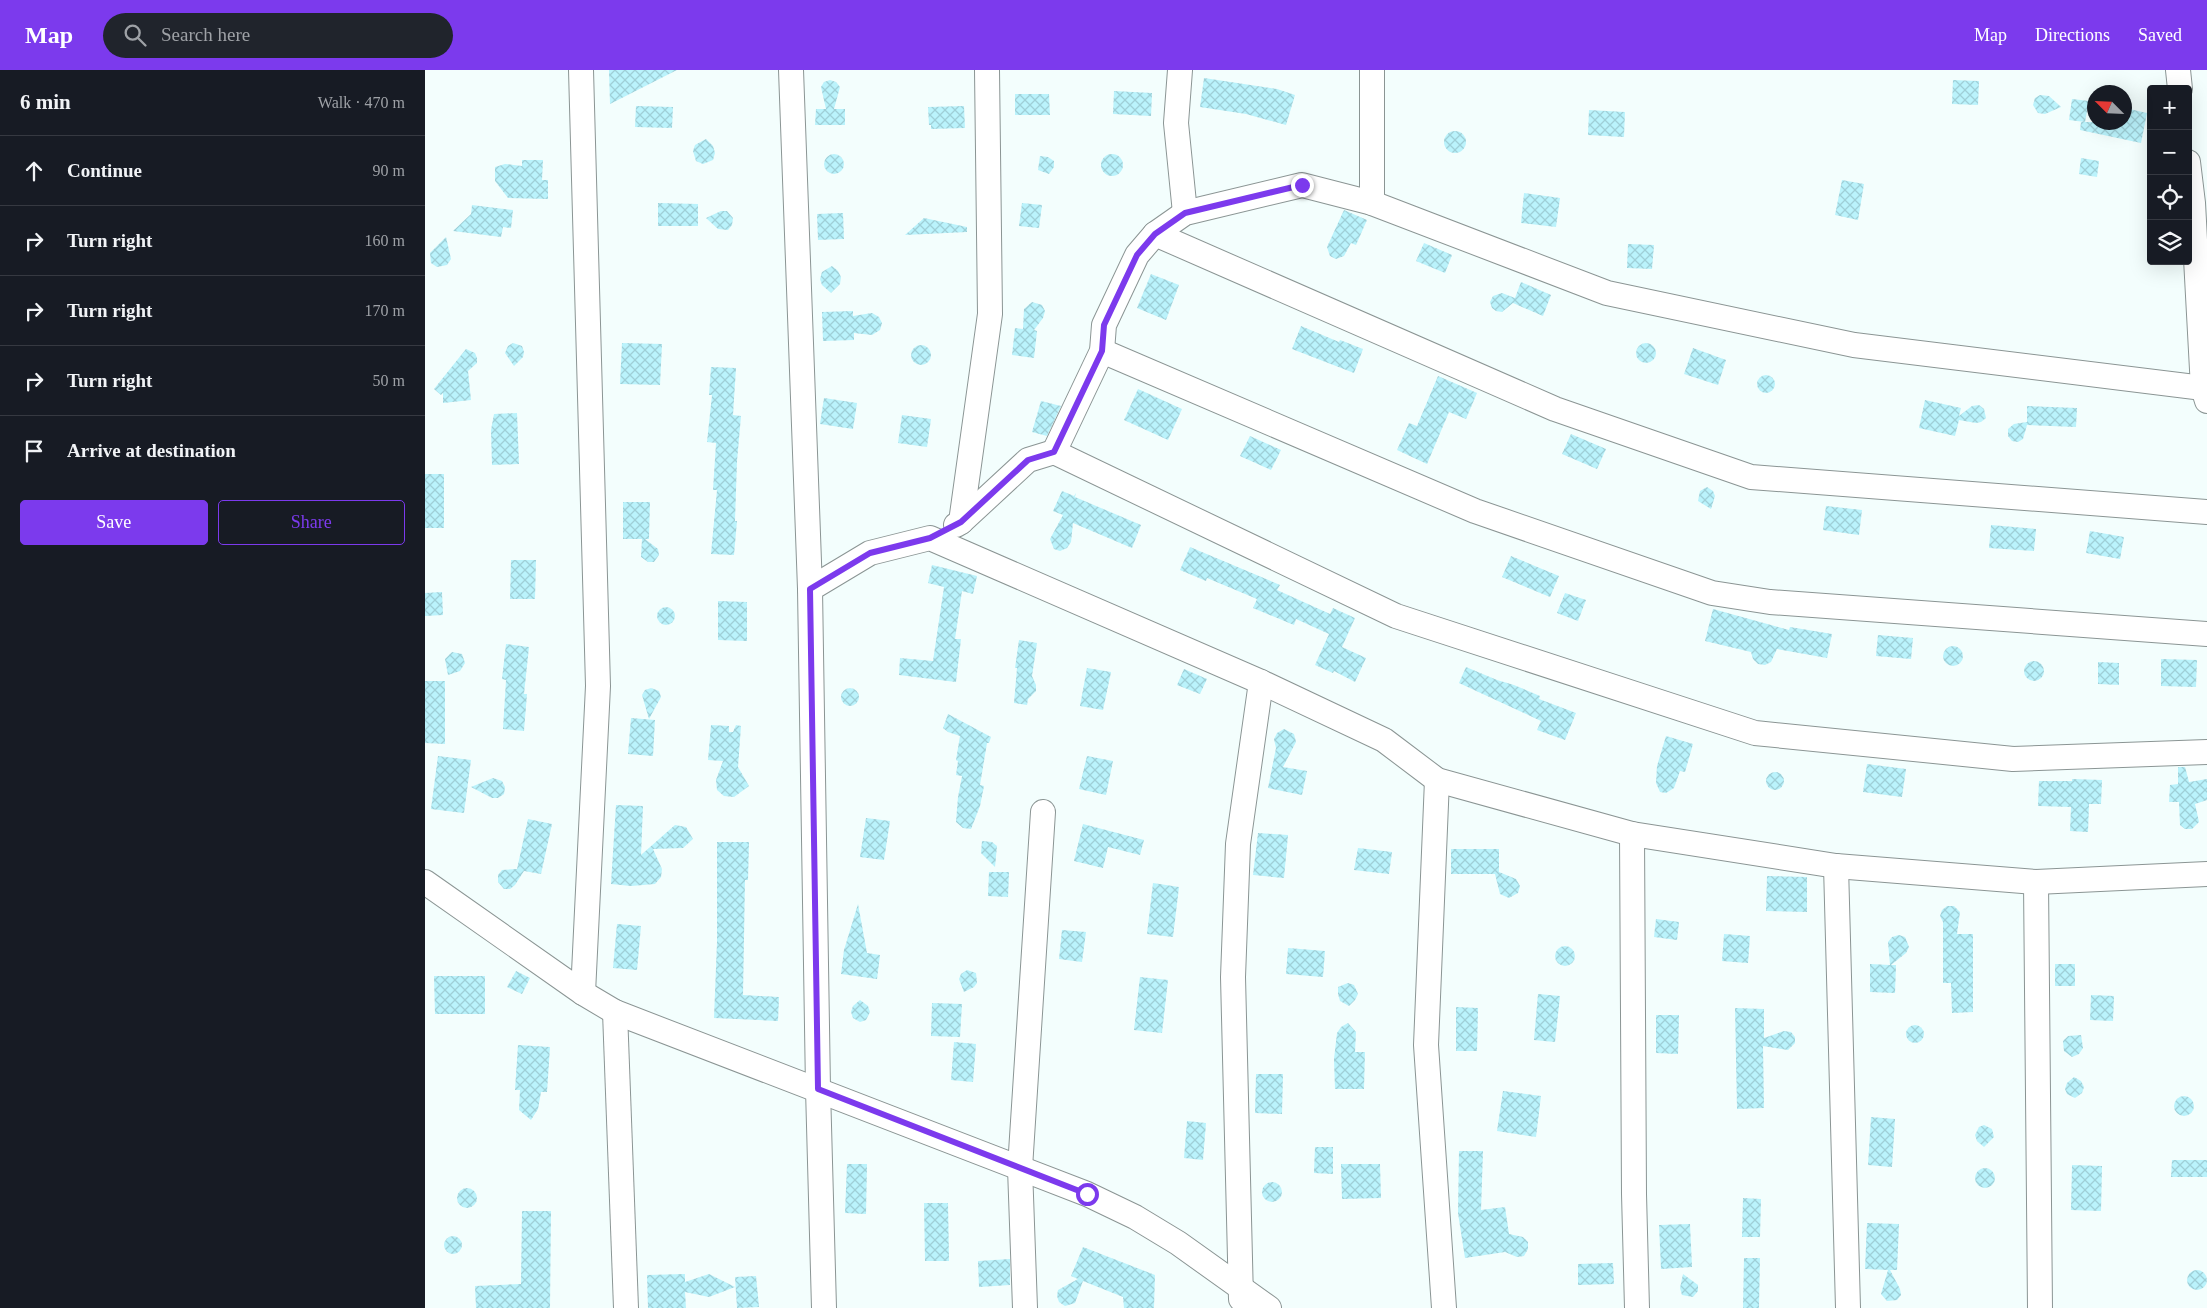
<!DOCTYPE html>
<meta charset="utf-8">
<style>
body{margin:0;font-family:"Times New Roman",serif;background:#20242c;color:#f1f3f6}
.controls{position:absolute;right:15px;top:15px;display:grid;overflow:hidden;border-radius:5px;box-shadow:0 5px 20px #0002}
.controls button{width:45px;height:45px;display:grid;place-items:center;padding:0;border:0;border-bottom:1px solid #363941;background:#171b24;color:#f1f3f6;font:25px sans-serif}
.compass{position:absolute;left:1662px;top:15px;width:45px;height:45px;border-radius:50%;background:#171b24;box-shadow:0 5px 20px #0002;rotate:294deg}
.stop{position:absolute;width:15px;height:15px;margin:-11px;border:4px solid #7c3aed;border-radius:50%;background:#fff}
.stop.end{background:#7c3aed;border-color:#fff;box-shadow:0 1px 5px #0008}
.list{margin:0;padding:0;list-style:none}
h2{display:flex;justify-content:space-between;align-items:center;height:65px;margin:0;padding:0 20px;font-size:21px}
h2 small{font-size:16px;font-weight:400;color:#9ea1a6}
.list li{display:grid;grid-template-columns:32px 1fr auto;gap:15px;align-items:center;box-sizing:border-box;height:70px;padding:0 20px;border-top:1px solid #363941}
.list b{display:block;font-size:19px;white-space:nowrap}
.list em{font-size:16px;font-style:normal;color:#9ea1a6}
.actions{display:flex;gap:10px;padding:15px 20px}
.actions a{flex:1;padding:11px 0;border:1px solid #7c3aed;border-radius:5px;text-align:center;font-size:18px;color:#7c3aed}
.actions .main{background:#7c3aed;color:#fff}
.icon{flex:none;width:28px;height:28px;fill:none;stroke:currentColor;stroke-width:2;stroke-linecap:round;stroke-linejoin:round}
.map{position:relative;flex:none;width:1782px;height:1238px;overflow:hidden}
header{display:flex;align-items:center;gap:30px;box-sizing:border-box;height:70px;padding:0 25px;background:#7c3aed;color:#fff}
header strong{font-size:24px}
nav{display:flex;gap:28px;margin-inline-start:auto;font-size:18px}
.search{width:350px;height:45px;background:#20242c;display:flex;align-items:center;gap:12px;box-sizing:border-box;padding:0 18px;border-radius:28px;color:#9ea1a6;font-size:19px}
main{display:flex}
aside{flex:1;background:#171b24}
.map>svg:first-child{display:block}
</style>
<header>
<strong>Map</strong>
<div class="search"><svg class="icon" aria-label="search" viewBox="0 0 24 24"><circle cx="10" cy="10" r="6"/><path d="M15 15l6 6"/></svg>Search here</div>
<nav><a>Map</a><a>Directions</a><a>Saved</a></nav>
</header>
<main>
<aside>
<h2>6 min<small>Walk · 470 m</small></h2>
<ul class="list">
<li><svg class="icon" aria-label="ahead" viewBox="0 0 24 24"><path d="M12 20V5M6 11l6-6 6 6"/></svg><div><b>Continue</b></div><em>90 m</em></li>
<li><svg class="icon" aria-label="right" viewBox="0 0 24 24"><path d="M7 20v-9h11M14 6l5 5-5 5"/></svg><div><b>Turn right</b></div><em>160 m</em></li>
<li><svg class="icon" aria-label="right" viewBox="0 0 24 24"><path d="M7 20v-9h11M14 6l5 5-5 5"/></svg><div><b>Turn right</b></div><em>170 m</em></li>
<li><svg class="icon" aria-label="right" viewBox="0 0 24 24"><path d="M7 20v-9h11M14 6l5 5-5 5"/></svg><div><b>Turn right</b></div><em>50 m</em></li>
<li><svg class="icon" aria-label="arrive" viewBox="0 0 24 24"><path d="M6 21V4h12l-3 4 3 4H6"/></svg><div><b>Arrive at destination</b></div></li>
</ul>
<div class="actions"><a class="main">Save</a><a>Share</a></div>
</aside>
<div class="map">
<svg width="1782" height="1238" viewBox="0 0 1782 1238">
<defs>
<pattern id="building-cross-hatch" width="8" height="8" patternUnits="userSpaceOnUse" patternTransform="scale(1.25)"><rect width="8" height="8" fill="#baf3fc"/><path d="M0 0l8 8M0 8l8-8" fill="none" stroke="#9fcfd7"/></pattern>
</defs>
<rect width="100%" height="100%" fill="#f3fefd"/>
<g fill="url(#building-cross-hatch)">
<polygon points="184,0 252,0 185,34"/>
<polygon points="779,8 852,19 870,25 861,55 821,44 775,37"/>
<polygon points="405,10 411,12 415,17 409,39 420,39 420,55 390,55 391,39 401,39 396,17 399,12"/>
<polygon points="1528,10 1554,11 1553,35 1527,34"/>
<polygon points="689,21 727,23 726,46 688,44"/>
<polygon points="590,24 624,24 625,45 590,45"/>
<polygon points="1615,25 1624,26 1636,37 1620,44 1613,43 1608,35 1610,28"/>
<polygon points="1647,29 1664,31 1660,52 1644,50"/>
<polygon points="211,36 248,37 247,58 210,57"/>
<polygon points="539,36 540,58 506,59 506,55 504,55 503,37"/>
<polygon points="1700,38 1722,43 1716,73 1655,60 1656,52 1700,52"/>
<polygon points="1164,40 1200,42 1199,67 1163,65"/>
<circle cx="1030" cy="72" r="11"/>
<polygon points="281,69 288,76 290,83 288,90 278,94 271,91 268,81 270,75"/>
<circle cx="409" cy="94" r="10"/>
<circle cx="687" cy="95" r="11"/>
<polygon points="615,86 623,87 629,91 629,97 624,104 613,100"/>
<polygon points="1656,88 1674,91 1672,107 1654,104"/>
<polygon points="97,90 118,90 117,110 123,110 123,129 83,128 70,111 70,97 80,94 97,96"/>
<polygon points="1417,110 1439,114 1433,150 1410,145"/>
<polygon points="1099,123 1135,128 1131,157 1096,153"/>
<polygon points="233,133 273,134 273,156 233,156"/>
<polygon points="597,133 617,135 614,158 594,156"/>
<polygon points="47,135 88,140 86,158 78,157 76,167 28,161 46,144"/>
<polygon points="919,140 942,150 931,175 926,173 919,186 911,189 905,186 902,177"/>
<polygon points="296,141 302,141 308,148 307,155 303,160 293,159 281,148"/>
<polygon points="418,143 419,169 393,170 392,144"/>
<polygon points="499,148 542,157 542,162 480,165"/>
<polygon points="21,167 26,189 22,195 12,197 6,193 5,183"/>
<polygon points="999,173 1027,185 1020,203 991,191"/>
<polygon points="1203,174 1229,175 1227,199 1202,198"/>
<polygon points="407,196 413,201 416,207 415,214 406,223 397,215 395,209 397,202"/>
<polygon points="726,204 754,215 741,250 712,238"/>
<polygon points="1096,212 1126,225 1118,246 1088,233 1077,242 1071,241 1067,238 1065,232 1068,226 1077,223 1090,228"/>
<polygon points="607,232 617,235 620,241 618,248 609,260 612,261 609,288 587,285 590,258 598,259 599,239"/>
<polygon points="428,241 428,246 447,243 454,247 457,253 455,260 447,265 429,263 429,270 398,271 397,242"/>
<polygon points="876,256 914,272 915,270 938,279 929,303 867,279"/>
<circle cx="1221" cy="283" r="10"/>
<polygon points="88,273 97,276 99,282 98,287 89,296 80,283 83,276"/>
<polygon points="197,273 237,274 235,315 195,314"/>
<circle cx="496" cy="285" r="10"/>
<polygon points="1268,278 1301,290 1293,315 1259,304"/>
<polygon points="41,279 50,283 52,288 52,293 43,301 46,330 18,333 18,323 16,325 9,319"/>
<polygon points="286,297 311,298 308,345 316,346 312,391 310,451 312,451 309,485 286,484 292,420 288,420 291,373 282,372 287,325 284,325"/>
<circle cx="1341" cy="314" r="9"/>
<polygon points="1013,306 1052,323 1041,349 1024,342 1002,394 972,380 984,353 992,356"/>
<polygon points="713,319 757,339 743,370 699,350"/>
<polygon points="399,328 432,333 428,359 395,354"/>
<polygon points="1500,330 1536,338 1534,346 1547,336 1554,335 1559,339 1561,348 1556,352 1551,353 1534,350 1530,366 1494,358"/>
<polygon points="616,331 636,336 622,366 607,362"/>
<polygon points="1602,336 1652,338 1651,357 1602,355 1598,369 1593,372 1587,371 1583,366 1583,359 1589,354 1602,352"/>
<polygon points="92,343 94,394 67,395 66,360 69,344"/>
<polygon points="477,345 506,349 502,377 473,373"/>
<polygon points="1146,364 1181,379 1172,399 1137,384"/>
<polygon points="825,366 856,380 846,400 815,386"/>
<rect x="0" y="404" width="19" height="54"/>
<polygon points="1282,417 1288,421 1290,426 1286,439 1273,431 1275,421"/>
<polygon points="637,421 649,426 651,423 650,427 716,455 707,478 648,453 646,472 642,478 635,481 629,479 625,469 638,445 628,441"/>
<polygon points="198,432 225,432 224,469 220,469 233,479 234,485 229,492 223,492 216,487 217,469 198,469"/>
<polygon points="1401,436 1437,440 1434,465 1398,460"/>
<polygon points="1566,455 1611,459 1609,481 1564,478"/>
<polygon points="1665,461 1699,467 1695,489 1661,483"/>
<polygon points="765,477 855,515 852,520 905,544 908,538 930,548 917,577 941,588 930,612 909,601 908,603 890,595 904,564 871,549 869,555 828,538 832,529 782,508 781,511 755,500"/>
<polygon points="1086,486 1134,506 1125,527 1077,507"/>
<polygon points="86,490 111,490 110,529 85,529"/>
<polygon points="507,495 552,506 548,524 537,521 530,569 536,569 531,612 474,605 475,588 508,591 519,517 503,513"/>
<polygon points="17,522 18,545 0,546 0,523"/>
<polygon points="1140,523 1161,530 1153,551 1132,543"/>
<polygon points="293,531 322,532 322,571 293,570"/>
<circle cx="241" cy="546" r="9"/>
<polygon points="1288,539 1364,560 1365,557 1407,564 1402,588 1352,579 1346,592 1340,595 1333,594 1328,589 1326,582 1280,571"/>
<polygon points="1453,565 1488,568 1486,589 1451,586"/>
<polygon points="594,570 612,573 607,606 611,615 611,621 603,629 602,635 589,633 592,598 590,598"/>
<polygon points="81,574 104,577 99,624 102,624 99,661 78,659 81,610 77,609"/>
<circle cx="1528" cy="586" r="10"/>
<polygon points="27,582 37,584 40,593 35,601 23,605 20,589"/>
<polygon points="1736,589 1772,590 1771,617 1736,616"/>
<circle cx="1609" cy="601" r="10"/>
<polygon points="1673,592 1694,593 1694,615 1673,614"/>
<polygon points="1041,597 1072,610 1089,615 1115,626 1114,629 1151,643 1140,670 1112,660 1116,651 1034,613"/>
<polygon points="662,598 686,602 678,640 655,636"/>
<polygon points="759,599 782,609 775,624 752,615"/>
<polygon points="0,611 20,611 20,674 0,673"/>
<circle cx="425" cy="627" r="9"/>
<polygon points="226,618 234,621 236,627 224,649 217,625 220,620"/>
<polygon points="523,644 566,667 564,673 562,673 555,715 559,716 555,736 546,759 538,758 531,752 533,727 537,706 531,705 533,691 531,690 535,666 523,662 518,658"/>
<polygon points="206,648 230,650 228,686 203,684"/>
<polygon points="286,655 304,656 304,662 308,662 311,655 316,656 313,697 324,716 309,727 299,726 292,720 291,710 298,691 283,690"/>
<polygon points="859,659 869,664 871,672 858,697 882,701 877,725 843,718 851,678 849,669 852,663"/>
<polygon points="1241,666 1268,674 1260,702 1255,701 1249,718 1241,723 1235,722 1231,713 1232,696"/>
<polygon points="13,686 46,690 39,743 6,739"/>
<polygon points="662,686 688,691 681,725 654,719"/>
<polygon points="1442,694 1481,699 1477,727 1438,722"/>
<polygon points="1753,697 1760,697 1764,712 1782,709 1782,730 1770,734 1774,752 1767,759 1760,759 1755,755 1754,732 1744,732 1745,715 1753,714"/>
<circle cx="1350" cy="711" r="9"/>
<polygon points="68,708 77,711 80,717 79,724 73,728 67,728 46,717"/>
<polygon points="1647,709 1677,710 1676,734 1664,734 1663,762 1645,761 1646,737 1613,736 1614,711 1647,711"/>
<polygon points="191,735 218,736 216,785 250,755 261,757 268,769 258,778 228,779 237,799 236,807 230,814 206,816 186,814"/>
<polygon points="441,748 465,751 459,790 435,787"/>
<polygon points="103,749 127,754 116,804 99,801 90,815 85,819 79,819 73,812 73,805 77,800 92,799"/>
<polygon points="658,754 719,770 715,785 683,777 678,798 649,791"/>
<polygon points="833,763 863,765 859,808 828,805"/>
<polygon points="557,771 567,772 572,776 570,797 556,783"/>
<polygon points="292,772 324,772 323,810 320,810 318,925 354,927 353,951 289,948 292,872"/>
<polygon points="933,778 967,782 964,804 929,800"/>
<polygon points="1026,779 1074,779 1074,802 1091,809 1095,816 1093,823 1084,828 1075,824 1070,804 1026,804"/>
<polygon points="564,802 584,802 583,827 563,826"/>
<polygon points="1342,806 1382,807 1382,842 1341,841"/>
<polygon points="728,813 754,817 748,867 722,864"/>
<polygon points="433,834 442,883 455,885 452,909 416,904 419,880"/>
<polygon points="1522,836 1529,836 1535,842 1532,864 1548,864 1548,942 1527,943 1526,913 1518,913 1518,852 1515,846 1517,840"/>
<polygon points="1231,849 1254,852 1252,870 1229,867"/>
<polygon points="192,854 216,856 212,900 188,898"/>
<polygon points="637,860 661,862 657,892 634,889"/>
<polygon points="1299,864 1325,866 1323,893 1297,891"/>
<polygon points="1474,865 1480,867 1484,877 1481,883 1466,895 1471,895 1470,923 1445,922 1445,894 1465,895 1463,872 1467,867"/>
<circle cx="1140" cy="886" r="10"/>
<polygon points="863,878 900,881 898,907 861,904"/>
<rect x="1630" y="894" width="20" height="22"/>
<polygon points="542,900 551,903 552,913 549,917 539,922 534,909 536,904"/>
<polygon points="91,901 105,908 97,924 82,917"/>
<polygon points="9,906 60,906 60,944 10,944"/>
<polygon points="715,907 743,910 737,963 709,960"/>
<polygon points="923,913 929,915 933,924 930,930 924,936 915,931 913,924 913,917"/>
<polygon points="1113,924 1135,926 1130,972 1109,970"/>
<polygon points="1666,925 1689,926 1688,951 1665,950"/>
<polygon points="435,930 443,936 445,942 441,950 435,952 428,948 426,942 428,936"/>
<polygon points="507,933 537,934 535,967 506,966"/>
<polygon points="1031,937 1053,938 1052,981 1031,981"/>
<polygon points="1310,938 1339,939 1339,968 1359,961 1366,962 1370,967 1370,973 1363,980 1338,976 1339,1038 1312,1039"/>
<polygon points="1231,945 1254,945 1253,984 1231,983"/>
<polygon points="923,953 931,962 930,982 940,982 939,1019 910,1019 909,989 912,963 916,957"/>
<circle cx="1490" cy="964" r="9"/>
<polygon points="1656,965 1658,978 1654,984 1647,987 1639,981 1638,971 1643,966"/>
<polygon points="529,972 551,974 548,1012 526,1010"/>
<polygon points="93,975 125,977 122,1022 116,1022 113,1039 106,1050 94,1040 95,1020 90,1020"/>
<polygon points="831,1004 858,1004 857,1044 830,1043"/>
<polygon points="1649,1007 1656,1011 1659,1017 1657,1023 1650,1028 1642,1024 1640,1019 1642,1013"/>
<polygon points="1078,1021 1116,1026 1111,1067 1072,1061"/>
<circle cx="1759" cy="1036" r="10"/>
<polygon points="1446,1047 1470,1049 1467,1097 1443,1095"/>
<polygon points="762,1051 781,1053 778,1090 759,1088"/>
<polygon points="1559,1055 1567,1059 1569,1067 1559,1077 1552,1071 1550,1065 1554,1057"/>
<polygon points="890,1077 908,1077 908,1104 889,1103"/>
<polygon points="1034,1081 1058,1081 1056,1140 1080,1137 1084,1164 1098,1167 1103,1172 1103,1179 1099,1186 1092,1187 1080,1182 1040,1188 1033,1143"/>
<polygon points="1747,1090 1782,1090 1782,1107 1746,1107"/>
<polygon points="422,1094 442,1094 441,1144 420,1143"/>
<polygon points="916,1094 955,1094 956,1128 917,1129"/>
<polygon points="1647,1095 1677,1096 1676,1141 1646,1140"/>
<circle cx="1560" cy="1108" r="10"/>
<circle cx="847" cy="1122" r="10"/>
<circle cx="42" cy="1128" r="10"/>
<polygon points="1318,1128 1336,1129 1335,1167 1317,1167"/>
<polygon points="499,1133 523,1133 524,1191 500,1191"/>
<polygon points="97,1141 126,1141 125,1238 51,1238 50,1216 96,1214"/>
<polygon points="1442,1153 1474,1154 1472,1200 1465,1200 1475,1219 1476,1225 1472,1230 1462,1231 1456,1224 1463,1200 1440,1199"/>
<polygon points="1265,1154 1267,1197 1236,1199 1234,1155"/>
<circle cx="28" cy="1175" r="9"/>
<polygon points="658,1177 730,1205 729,1238 699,1238 698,1227 658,1211 650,1233 640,1236 634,1232 632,1226 633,1220 653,1209 646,1206"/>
<polygon points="1319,1188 1335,1188 1334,1238 1318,1238"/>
<polygon points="585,1189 585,1215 554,1217 553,1191"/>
<polygon points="1188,1193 1189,1214 1153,1215 1153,1194"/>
<circle cx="1772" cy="1210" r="10"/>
<polygon points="260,1204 260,1212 284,1204 310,1217 284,1227 260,1222 261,1238 223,1238 222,1205"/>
<polygon points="1258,1204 1273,1215 1273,1221 1268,1227 1257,1225 1255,1218"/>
<polygon points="331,1206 334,1237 312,1238 310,1207"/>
</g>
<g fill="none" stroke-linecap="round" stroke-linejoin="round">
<defs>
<g id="minor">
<polyline points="156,0 173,616 158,923"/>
<polyline points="366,0 385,519 393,1019 399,1238"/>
<polyline points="755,0 751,53 760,143"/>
<polyline points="947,0 947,133"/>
<polyline points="1753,0 1755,19"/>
<polyline points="1763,92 1768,133 1778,318 1782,331"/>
<polyline points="730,164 1130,339 1326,407 1782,442"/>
<polyline points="677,281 1050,441 1287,523 1345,532 1782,564"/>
<polyline points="629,382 677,281 679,255 712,185 730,164 760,143 877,115 947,133 1182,223 1429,275 1778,318"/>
<polyline points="536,452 603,390 629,382 971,546 1330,663 1588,689 1782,682"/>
<polyline points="531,455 536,452 565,244 562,0"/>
<polyline points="385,519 445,483 505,468 836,612 959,670 1012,710 1207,764 1411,796 1611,812 1782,804"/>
<polyline points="1012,710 1001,975 1019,1238"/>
<polyline points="1207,764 1209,1124 1212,1238"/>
<polyline points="1411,796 1423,1238"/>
<polyline points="0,812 158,923 190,942 662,1124 710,1147 753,1173 844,1238"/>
<polyline points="1611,812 1615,1238"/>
<polyline points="190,942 201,1238"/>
<polyline points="816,1229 808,907 813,774 836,612"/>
<polyline points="600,1238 595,1098 618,742"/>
</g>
</defs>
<use href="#minor" stroke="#8b9594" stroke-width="26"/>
<use href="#minor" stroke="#fff" stroke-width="24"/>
</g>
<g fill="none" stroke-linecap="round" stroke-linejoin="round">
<polyline stroke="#7c3aed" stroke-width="6" points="662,1124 393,1019 385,519 445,483 505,468 536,452 603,390 629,382 677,281 679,255 712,185 730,164 760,143 877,115"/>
</g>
</svg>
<div class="controls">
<button>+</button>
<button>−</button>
<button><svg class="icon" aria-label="locate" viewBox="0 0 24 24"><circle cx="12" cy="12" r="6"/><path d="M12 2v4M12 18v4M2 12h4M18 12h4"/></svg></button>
<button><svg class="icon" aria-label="layers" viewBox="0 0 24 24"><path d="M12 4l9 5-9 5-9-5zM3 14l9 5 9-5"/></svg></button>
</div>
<svg class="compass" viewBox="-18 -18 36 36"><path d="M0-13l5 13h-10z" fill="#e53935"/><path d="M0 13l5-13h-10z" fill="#9ea1a6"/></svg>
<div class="stop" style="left:662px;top:1124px"></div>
<div class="stop end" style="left:877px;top:115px"></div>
</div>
</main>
